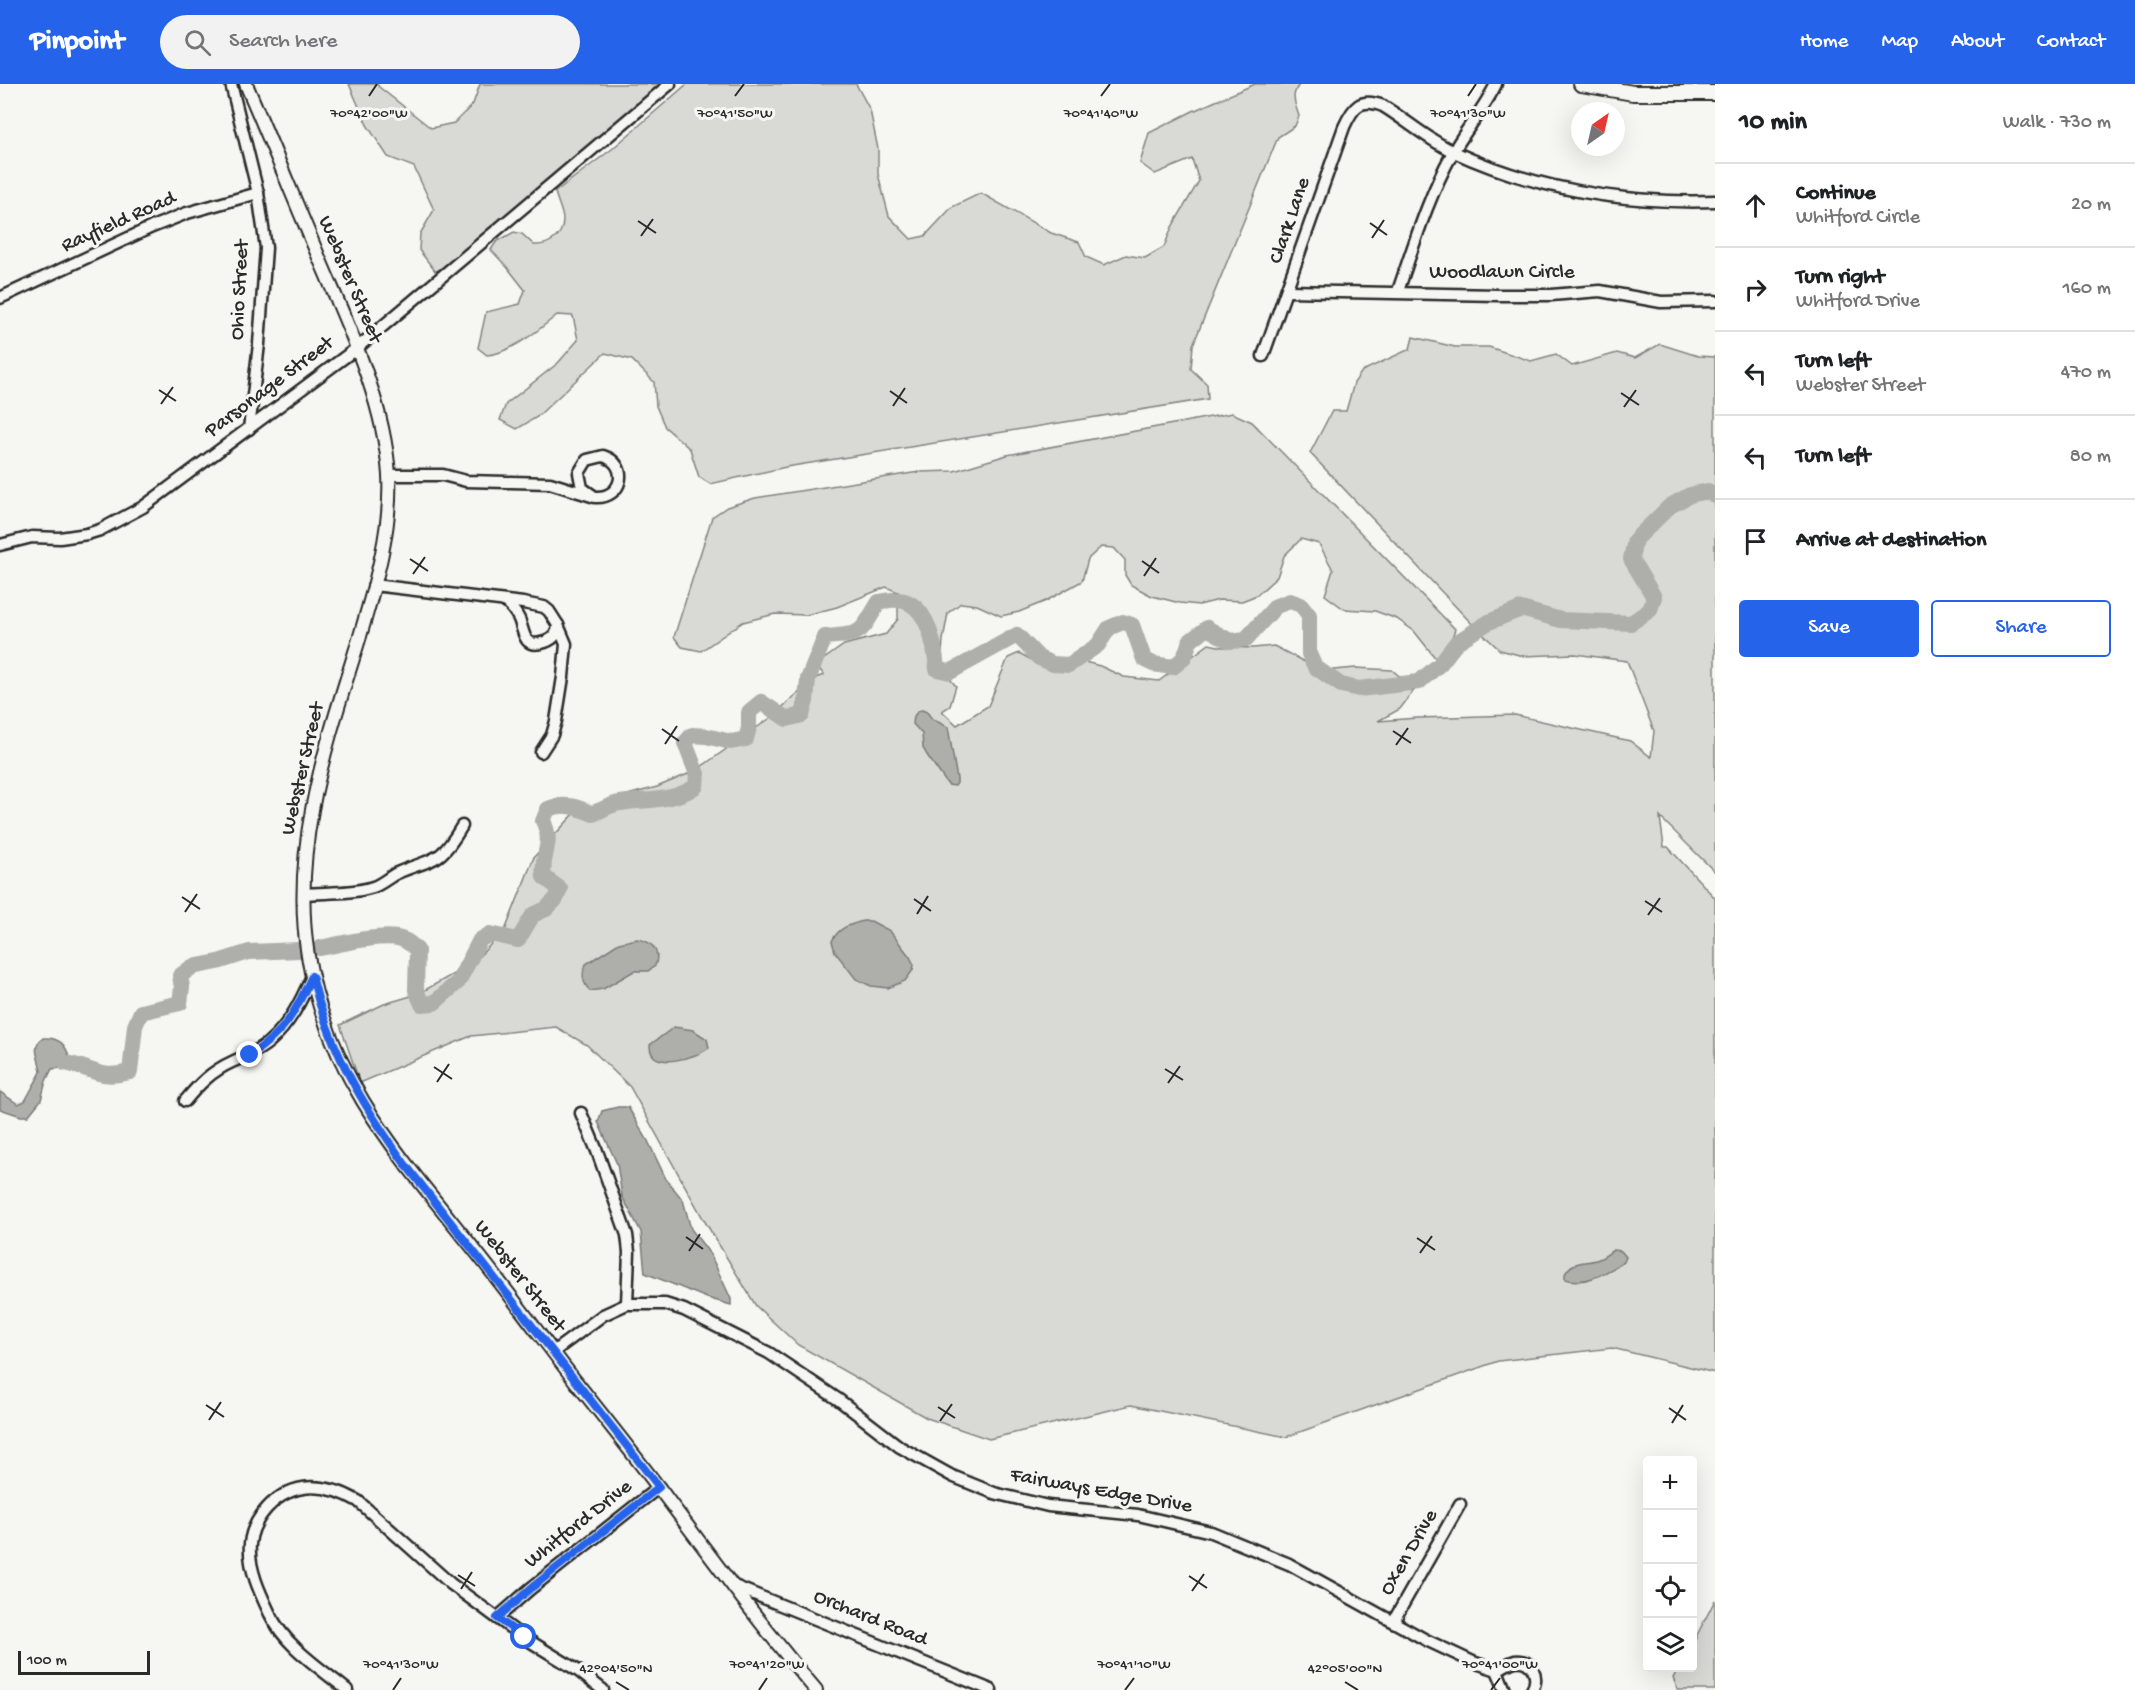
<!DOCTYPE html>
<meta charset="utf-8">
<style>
body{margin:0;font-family:"Gochi Hand",sans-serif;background:#f2f2f2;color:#202124}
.controls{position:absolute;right:18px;bottom:18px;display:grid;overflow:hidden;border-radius:6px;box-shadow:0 6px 24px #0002}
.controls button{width:54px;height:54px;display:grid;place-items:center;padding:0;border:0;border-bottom:2px solid #e0e0e0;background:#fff;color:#202124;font:30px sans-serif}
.compass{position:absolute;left:1571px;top:18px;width:54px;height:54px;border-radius:50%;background:#fff;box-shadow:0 6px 24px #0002;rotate:34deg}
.scale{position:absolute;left:18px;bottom:15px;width:132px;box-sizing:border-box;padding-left:6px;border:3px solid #2b2b2b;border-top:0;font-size:16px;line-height:21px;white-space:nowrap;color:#2b2b2b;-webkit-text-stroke:4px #f6f6f2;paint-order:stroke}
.stop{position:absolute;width:18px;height:18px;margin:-14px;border:4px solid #2563eb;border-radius:50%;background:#fff}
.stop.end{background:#2563eb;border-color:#fff;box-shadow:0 2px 6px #0008}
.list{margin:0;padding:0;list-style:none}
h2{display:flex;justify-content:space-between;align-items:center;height:78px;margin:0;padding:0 24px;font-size:26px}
h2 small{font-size:20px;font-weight:400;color:#757577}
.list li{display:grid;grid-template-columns:39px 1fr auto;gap:18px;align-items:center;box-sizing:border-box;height:84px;padding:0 24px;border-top:2px solid #e0e0e0}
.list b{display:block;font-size:22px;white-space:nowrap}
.list p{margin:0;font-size:20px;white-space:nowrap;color:#757577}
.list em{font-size:20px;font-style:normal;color:#757577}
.actions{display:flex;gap:12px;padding:18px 24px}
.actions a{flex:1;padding:14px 0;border:2px solid #2563eb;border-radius:6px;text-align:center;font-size:21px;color:#2563eb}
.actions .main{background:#2563eb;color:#fff}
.icon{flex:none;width:33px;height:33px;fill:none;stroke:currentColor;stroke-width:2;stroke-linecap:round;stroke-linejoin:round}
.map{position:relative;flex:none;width:1715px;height:1606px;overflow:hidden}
header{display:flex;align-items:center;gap:36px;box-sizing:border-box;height:84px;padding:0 30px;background:#2563eb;color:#fff}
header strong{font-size:28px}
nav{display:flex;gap:33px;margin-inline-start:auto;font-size:21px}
.search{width:420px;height:54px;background:#f2f2f2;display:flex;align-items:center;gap:15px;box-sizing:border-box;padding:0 21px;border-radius:33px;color:#757577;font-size:22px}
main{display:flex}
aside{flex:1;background:#fff}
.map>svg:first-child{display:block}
</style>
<header>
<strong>Pinpoint</strong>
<div class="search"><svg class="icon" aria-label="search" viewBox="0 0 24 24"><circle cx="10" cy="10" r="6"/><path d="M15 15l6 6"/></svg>Search here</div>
<nav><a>Home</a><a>Map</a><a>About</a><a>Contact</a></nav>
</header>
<main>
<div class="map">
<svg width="1715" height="1606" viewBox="0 0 1715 1606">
<rect width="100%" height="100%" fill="#f6f6f2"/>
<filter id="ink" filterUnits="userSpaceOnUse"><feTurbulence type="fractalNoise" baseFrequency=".0167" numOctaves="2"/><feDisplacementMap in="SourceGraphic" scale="12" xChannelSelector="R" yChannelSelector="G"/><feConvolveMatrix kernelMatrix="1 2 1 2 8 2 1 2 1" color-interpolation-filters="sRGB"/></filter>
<g filter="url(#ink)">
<g fill="#d9d9d5" stroke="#828280" stroke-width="1.5">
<polygon points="349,0 377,0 379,3 431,44 454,39 473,20 480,0 663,0 446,184 435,187 419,166 420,150 434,126 414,83 388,73 367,41"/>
<path d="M687,0h169l14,26 8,39v25l11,42 22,23 14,-3 27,-29 29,-14 70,40 28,9 7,15 18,8 22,-10 19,3 19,-11 8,-20 27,-46 -7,-22 -37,15 -15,-11 9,-30 44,-22 62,-27h45c-10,10 -5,20 -1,32l-4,10 -17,11 -85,208 -2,24 16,15 1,15 -422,68 -76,17 -11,-7 -9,-28 -25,-22 -9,-21 -2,-24 -22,-22 -27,-7 -68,64 -20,12 -17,-9 6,-16 52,-41 20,-23 -5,-24 -16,-1c-18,15 -46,38 -70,40l-9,-7 8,-36 34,-8 5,-14 -18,-23 -16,-17 5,-8 18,-10 8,2 12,11c14,1 29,-8 29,-25 0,-8 -6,-19 -8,-28l57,-43z"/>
<polygon points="1413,253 1455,263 1489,263 1531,277 1556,270 1572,282 1617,269 1635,274 1660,260 1698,272 1715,273 1715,788 1660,733 1664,763 1668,763 1715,814 1715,1289 1612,1264 1498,1277 1286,1353 1131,1321 989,1355 927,1334 798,1261 756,1222 704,1136 630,1003 587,961 556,943 471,952 360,999 340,941 384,920 418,910 473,879 506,844 534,773 576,728 605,717 657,703 695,687 769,635 815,594 824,591 817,582 824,575 844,561 886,550 898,535 898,508 886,503 837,523 806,531 775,530 743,538 701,567 682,563 674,553 712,433 727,423 755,414 919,388 954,387 1007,371 1232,329 1252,338 1455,545 1449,563 1437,576 1414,547 1397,535 1375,527 1344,525 1325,511 1333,486 1319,460 1301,455 1284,472 1277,493 1257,511 1242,517 1219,516 1199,521 1180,519 1152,512 1131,501 1125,491 1125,476 1114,464 1101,463 1088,475 1082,497 1046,517 1019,528 1001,532 977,521 961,519 948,529 943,556 941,585 956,602 950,622 942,627 957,641 988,622 1008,574 1019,569 1046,584 1085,578 1100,582 1124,593 1159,597 1209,560 1223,563 1253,564 1274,562 1322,587 1356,584 1392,586 1415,605 1400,625 1378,637 1417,634 1515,631 1630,657 1651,673 1654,647 1627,577 1575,570 1523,572 1500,566 1475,543 1310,369 1332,327 1346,327 1354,299 1362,287 1410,265"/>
<polygon points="1715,1516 1715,1606 1678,1606 1673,1594 1679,1584 1692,1584 1693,1559"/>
</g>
<g fill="#aeaeab" stroke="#7a7a78" stroke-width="1.5">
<polygon points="922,626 927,628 932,635 948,643 957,695 957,699 955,702 948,701 927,671 923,664 922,650 913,640 914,632 918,627"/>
<path d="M863,837h8l19,10 20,26 4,8 -1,5 -8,11 -17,7 -17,-2 -15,-7 -21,-27 -3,-11c7,-14 17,-16 31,-20z"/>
<path d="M637,855c15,2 24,12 18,27l-7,5h-14l-31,18 -13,2c-8,-9 -9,-17 -4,-27l33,-21z"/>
<path d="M674,943l19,3 14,9 2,9c-12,9 -60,25 -59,-3z"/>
<path d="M43,954c17,-1 23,7 27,21l17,9 -9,6 -16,-6 -10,1 -6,12 -5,19 -13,16h-7l-21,-7v-17l18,12 7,-3 16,-29c-1,-14 -11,-24 2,-34z"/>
<polygon points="618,1023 628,1023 648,1057 666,1095 683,1116 691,1145 710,1170 731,1215 731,1221 707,1214 645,1189 641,1148 622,1112 617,1080 598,1038 602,1027"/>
<path d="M1614,1166l7,1 5,6 -2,5c-17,10 -38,24 -59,17v-5c7,-14 18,-10 31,-14 7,-2 12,-7 18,-10z"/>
</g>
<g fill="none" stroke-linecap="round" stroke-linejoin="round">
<g stroke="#aeaeab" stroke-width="16">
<path d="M320,864c20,-4 63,-15 81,-9 7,2 11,6 16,11l-1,40 6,14 12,-1 24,-21 22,-42 10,-6 28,6 15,-25 13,-6 10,-10 4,-10 -16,-12c-4,-24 11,-32 -1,-56l5,-12c16,-7 29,-2 45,5 9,-4 18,-10 27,-11 26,-4 54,-1 76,-17l1,-12 -12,-31 7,-8 14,1 25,6 15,-3 3,-11v-16l12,-10 26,17 15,-4 4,-14 2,-22 17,-42c39,-3 34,-2 54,-35 6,-1 13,-3 19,-2 30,2 37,46 39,69l13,3 67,-37 22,23 14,6 16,1 29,-20 11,-17 14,-6 9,3 12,34 9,5 20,3 11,-9 6,-17 17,-13 23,13 16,-2 30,-33 14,-5 11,4 8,10v39l6,13 26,18 18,4 60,-7 21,-18 17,-22 32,-20 32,-13 40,11 70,3 19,-13 4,-13 -23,-38 4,-19 35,-34 20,-11 18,-4 7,5"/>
<path d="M65,979c30,5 32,17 65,9l5,-46 6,-14 39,-9 2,-16 -2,-11 12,-9 26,-5 31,-10 50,-2"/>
</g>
<defs>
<g id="minor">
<polyline points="231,0 258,109 266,164 259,260 249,345"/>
<polyline points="1287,207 1499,211 1551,211 1600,207 1661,218 1715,217"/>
<path d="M1398,207c16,-46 30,-94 54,-137 13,-24 32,-45 44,-70"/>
<polyline points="0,214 152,143 187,129 258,109"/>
<path d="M1263,272l81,-229c9,-20 16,-30 39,-21 23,14 44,33 69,45 84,39 171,53 263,50"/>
<path d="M389,391h54l23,6 84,2 45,14c28,2 35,-33 8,-41l-16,4 -8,13 3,15 13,9"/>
<polyline points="0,461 32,453 60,454 87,450 100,446 143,423 357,264 670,0"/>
<polyline points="374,501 523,519 544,523 549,527 558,541 566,560 563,593 556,637 552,651 541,668"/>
<path d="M504,517c7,5 11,10 15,18 6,15 4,30 26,23 9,-3 13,-9 13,-17"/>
<path d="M304,810c23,-2 47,0 69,-7 9,-3 16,-10 24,-14 38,-16 42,-8 65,-47"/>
<path d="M185,1017c14,-17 27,-30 47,-39 13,-6 26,-10 37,-20 21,-18 32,-41 43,-66"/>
<polyline points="581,1029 597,1067 627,1151 629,1168 627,1220"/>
<path d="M553,1268l50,-37 24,-11h38l19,6 85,43 70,47 61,47 52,29 42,17 54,13 90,9 73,17 78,32 137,76 47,22 24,8c5,-3 11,-7 18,-9 17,-3 25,16 17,29"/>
<polyline points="734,1502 991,1606"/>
<polyline points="497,1534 530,1505 659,1403"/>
<polyline points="1393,1538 1460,1420"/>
<polyline points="1497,1586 1505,1606"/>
<path d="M347,1606c-27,-22 -62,-44 -77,-76 -10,-21 -22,-46 -20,-70 1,-13 8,-26 17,-36 26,-28 60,-25 91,-7l93,83 72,53 54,33 26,20"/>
</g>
<path id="tertiary" d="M246,0c25,58 49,117 74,176 29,68 64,141 69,215 3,54 -14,110 -29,161 -32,104 -70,209 -52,320 19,116 85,193 157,282 38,47 74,96 111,144 32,40 64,80 95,122 47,62 94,127 145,186"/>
<polyline id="secondary" points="1581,0 1633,9 1715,9"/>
</defs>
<use href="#minor" stroke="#2b2b2b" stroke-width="15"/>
<use href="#tertiary" stroke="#2b2b2b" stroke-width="16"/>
<use href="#secondary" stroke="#2b2b2b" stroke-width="18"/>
<use href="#minor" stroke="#f6f6f2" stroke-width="10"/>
<use href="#tertiary" stroke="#f6f6f2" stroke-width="12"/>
<use href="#secondary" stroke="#f6f6f2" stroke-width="14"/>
</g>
</g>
<g fill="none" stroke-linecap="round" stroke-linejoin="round" filter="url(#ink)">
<path stroke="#2563eb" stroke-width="8" d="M250,971c36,-24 44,-41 62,-79 17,73 50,128 93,188l254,323 -129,102 -33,29 27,19"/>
</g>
<path fill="none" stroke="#2b2b2b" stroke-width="2" d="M369,12l8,-12M735,12l9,-12M1101,12l9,-12M1468,12l8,-12M638,137l18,12M1370,139l17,12M641,152l12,-17M1372,154l12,-18M159,306l17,11M890,307l17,12M1621,309l18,12M161,320l12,-17M893,322l12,-18M1624,323l12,-17M410,475l18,12M1142,477l17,12M413,490l12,-17M1144,492l12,-18M662,645l17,12M1393,647l18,12M665,660l12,-18M1396,661l12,-17M182,813l18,12M914,815l17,12M1645,817l17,11M185,828l12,-18M917,830l11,-18M1648,831l12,-17M434,983l18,12M1165,985l18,11M437,998l12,-18M1168,999l12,-17M686,1153l17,12M1417,1154l18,12M689,1167l11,-17M1420,1169l12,-17M206,1321l18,12M938,1323l17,11M1669,1324l17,12M209,1336l12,-18M940,1337l12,-17M1672,1339l11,-18M458,1491l17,11M1189,1492l18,12M461,1505l11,-17M1192,1507l12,-17M616,1598l13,8M1345,1598l13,8M393,1606l8,-12M759,1606l8,-12M1125,1606l9,-12M1491,1606l9,-12"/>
<g text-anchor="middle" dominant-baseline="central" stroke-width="6" stroke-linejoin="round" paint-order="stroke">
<g font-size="21" fill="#2b2b2b" stroke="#f6f6f2">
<text transform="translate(1291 137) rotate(-71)">Clark Lane</text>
<text transform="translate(119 139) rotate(-24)">Rayfield Road</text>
<text x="1502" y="189">Woodlawn Circle</text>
<text transform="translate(349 196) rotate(67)">Webster Street</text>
<text transform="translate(241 206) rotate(-87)">Ohio Street</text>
<text transform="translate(270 304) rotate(-37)">Parsonage Street</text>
<text transform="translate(304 685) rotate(-77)">Webster Street</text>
<text transform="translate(519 1193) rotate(52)">Webster Street</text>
<text transform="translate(1101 1408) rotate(10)">Fairways Edge Drive</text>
<text transform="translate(579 1441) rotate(-38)">Whitford Drive</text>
<text transform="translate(1410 1469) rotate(-60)">Oxen Drive</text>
<text transform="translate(870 1535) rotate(22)">Orchard Road</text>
</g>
</g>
<g font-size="15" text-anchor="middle" fill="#2b2b2b" stroke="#f6f6f2" stroke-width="6" stroke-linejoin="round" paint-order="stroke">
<text x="369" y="33">70°42'00"W</text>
<text x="735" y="33">70°41'50"W</text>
<text x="1101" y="33">70°41'40"W</text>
<text x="1468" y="33">70°41'30"W</text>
<text x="401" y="1584">70°41'30"W</text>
<text x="767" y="1584">70°41'20"W</text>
<text x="1134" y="1584">70°41'10"W</text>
<text x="1500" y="1584">70°41'00"W</text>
<text x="616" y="1588">42°04'50"N</text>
<text x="1345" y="1588">42°05'00"N</text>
</g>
</svg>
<div class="controls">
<button>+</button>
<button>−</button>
<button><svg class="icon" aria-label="locate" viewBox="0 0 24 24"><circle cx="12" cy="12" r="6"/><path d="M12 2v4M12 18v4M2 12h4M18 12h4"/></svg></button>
<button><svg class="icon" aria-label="layers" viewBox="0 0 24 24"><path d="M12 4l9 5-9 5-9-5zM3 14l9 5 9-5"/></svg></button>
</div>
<svg class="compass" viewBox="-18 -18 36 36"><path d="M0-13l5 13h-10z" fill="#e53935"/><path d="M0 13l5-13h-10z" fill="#757577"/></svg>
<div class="scale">100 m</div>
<div class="stop" style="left:524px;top:1553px"></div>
<div class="stop end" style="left:250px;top:971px"></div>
</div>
<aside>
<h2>10 min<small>Walk · 730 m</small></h2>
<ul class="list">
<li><svg class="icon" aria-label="ahead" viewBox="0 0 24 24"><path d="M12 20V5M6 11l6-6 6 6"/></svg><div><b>Continue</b><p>Whitford Circle</p></div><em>20 m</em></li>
<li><svg class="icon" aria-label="right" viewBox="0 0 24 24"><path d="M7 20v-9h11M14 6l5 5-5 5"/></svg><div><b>Turn right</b><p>Whitford Drive</p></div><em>160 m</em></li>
<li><svg class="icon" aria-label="left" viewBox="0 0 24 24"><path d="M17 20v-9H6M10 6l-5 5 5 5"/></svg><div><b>Turn left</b><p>Webster Street</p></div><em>470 m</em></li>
<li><svg class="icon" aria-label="left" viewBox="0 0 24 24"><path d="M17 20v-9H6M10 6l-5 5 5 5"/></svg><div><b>Turn left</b></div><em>80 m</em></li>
<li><svg class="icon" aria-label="arrive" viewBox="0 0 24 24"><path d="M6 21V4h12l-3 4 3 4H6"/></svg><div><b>Arrive at destination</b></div></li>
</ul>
<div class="actions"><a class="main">Save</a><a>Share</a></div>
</aside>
</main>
